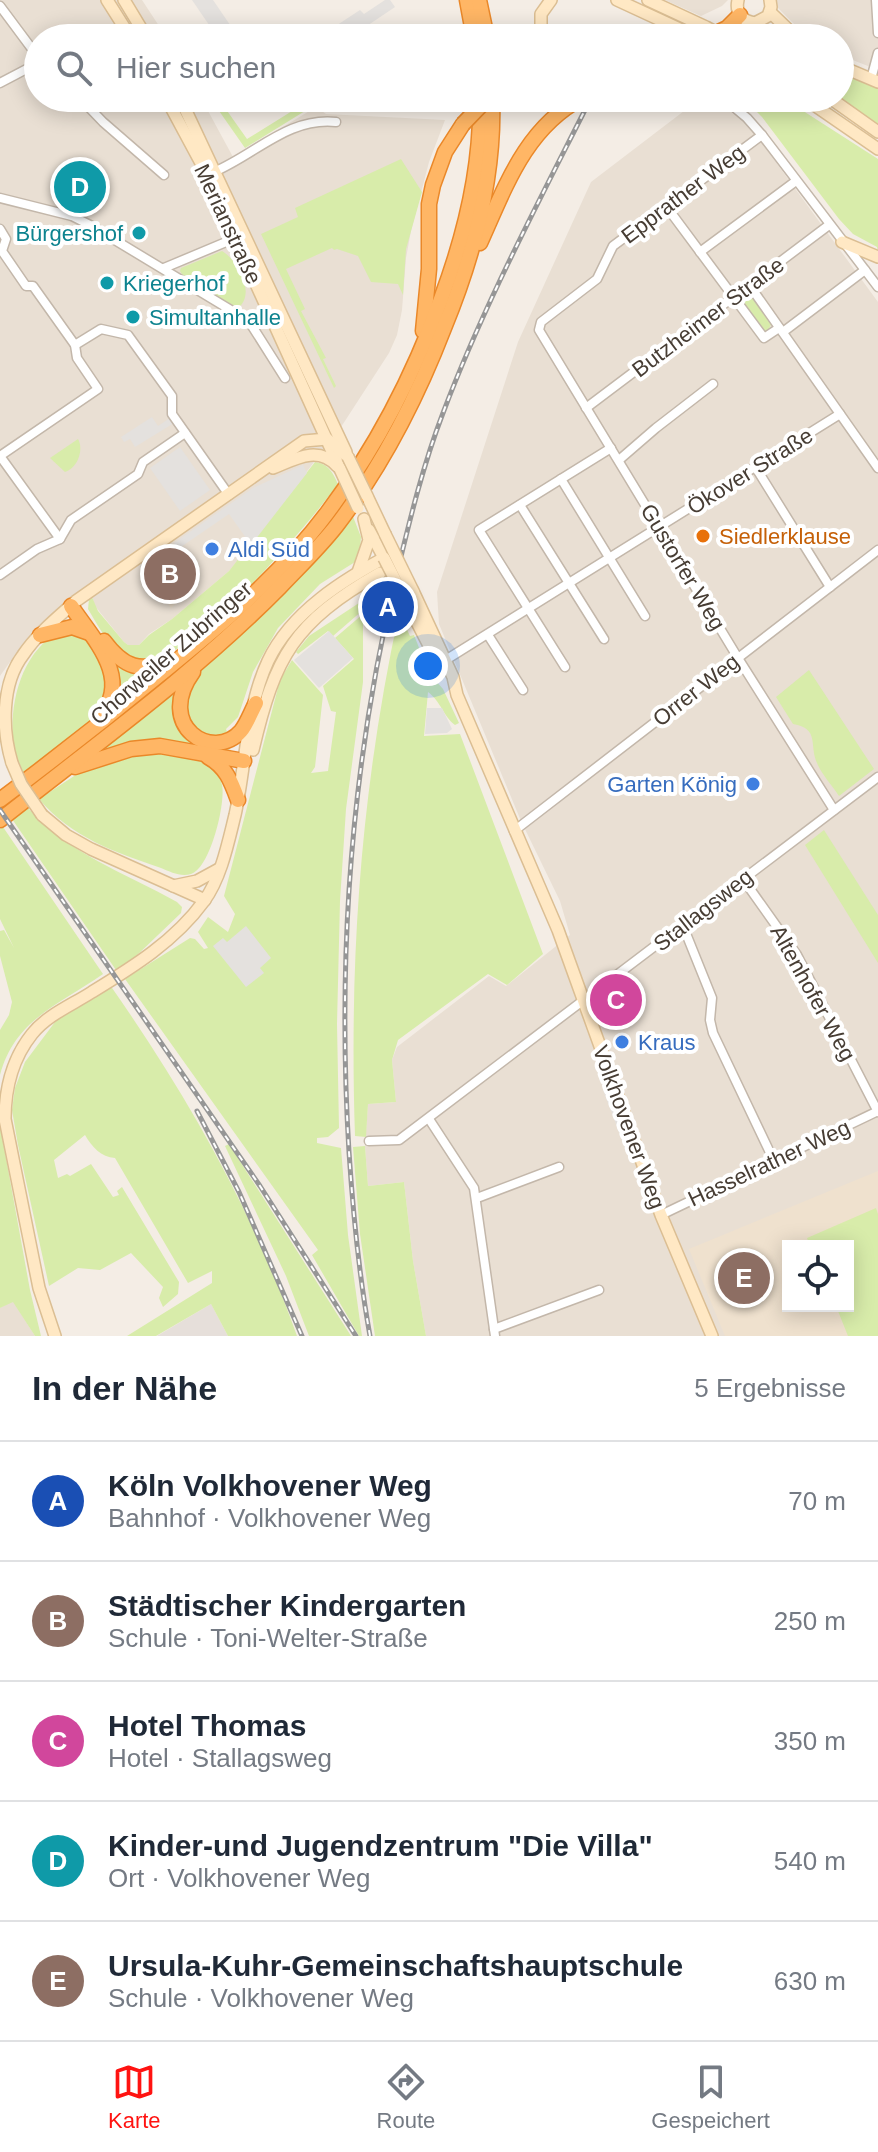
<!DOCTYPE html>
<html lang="de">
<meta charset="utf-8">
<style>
body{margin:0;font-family:Arial,sans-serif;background:#f6f6f7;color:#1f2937}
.controls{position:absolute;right:24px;bottom:24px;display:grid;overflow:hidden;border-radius:0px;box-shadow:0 4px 20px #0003}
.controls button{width:72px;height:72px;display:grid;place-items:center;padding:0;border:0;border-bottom:2px solid #e0e1e3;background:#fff;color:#1f2937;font:40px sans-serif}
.you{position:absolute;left:428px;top:666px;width:28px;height:28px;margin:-20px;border:6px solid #fff;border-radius:50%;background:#1a73e8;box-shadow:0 0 0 12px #1a73e833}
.badge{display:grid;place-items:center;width:52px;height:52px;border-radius:50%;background:#ff1311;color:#fff;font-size:26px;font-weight:700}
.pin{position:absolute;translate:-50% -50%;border:4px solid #fff;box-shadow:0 2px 8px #0006}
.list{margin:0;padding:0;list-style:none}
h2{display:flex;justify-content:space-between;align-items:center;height:104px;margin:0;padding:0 32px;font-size:34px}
h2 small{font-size:26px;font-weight:400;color:#747a83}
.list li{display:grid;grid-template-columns:52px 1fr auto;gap:24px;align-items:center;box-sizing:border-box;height:120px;padding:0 32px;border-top:2px solid #e0e1e3}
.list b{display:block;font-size:30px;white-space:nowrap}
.list p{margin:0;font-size:26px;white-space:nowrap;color:#747a83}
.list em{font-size:26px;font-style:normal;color:#747a83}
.icon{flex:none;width:44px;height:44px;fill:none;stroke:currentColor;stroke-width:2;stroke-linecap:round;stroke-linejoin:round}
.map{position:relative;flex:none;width:878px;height:1336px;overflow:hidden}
.search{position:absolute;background:#fff;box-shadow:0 4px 20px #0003;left:24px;right:24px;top:24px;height:88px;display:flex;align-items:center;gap:20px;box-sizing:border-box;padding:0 28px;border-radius:44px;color:#747a83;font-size:30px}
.sheet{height:704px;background:#fff}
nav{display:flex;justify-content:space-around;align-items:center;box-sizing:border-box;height:112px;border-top:2px solid #e0e1e3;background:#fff;font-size:22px;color:#747a83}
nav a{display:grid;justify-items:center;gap:4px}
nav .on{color:#ff1311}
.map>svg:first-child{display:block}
</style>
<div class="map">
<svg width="878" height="1336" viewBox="0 0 878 1336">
<rect width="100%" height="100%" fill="#f4ede5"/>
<g fill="#e9dfd3" fill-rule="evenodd">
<polygon points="0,0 142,0 167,38 38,38 38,98 201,98 233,157 316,107 326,114 445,120 429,162 411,231 406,258 402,310 397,335 389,353 343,424 247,550 229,571 172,619 149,634 139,645 128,645 124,642 95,606 89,587 60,609 22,645 0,676"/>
<polygon points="665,0 728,0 722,6 701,16"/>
<polygon points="775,0 878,0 878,70 840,55 840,38 807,37 776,6"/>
<path d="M701,98h9l38,26 130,178v1034h-452l-13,-75 -9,-79 -36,4 -3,-40 3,-42 28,-2 -4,-42 5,-13 92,-71 17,10 64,-51 -10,-34 -39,-80 -82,-197 -2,-32 81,-250 73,-160zM788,1246h60v60h-60z"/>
<polygon points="13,1301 35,1336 0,1336 0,1308"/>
</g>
<polygon fill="#e6dfda" points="211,1304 228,1336 157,1336"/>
<g fill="#efe1ce" fill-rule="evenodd">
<polygon points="173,545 198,582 171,608 143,566"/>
<path d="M878,1171v165h-153l-36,-87zM788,1246h60v60h-60z"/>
</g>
<g fill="#d8ecaa">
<polygon points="840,72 878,86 878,126 838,98 840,98"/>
<polygon points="210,98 218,98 247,139 313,98 326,98 245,148"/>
<polygon points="743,98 783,98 878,159 878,252 877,247 853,234 839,219 762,117"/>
<polygon points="401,159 422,192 406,249 403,295 398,284 371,282 358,256 337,249 334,250 332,248 286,269 305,309 301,311 326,358 323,359 336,386 334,388 261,234 298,217 295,208"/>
<path d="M222,251c17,10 34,43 16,57l-53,-29 -5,-8 1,-3z"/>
<polygon points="747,296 755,298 772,322 768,331 762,331 742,302"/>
<path d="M78,439c6,10 0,29 -13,33l-15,-14z"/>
<path d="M315,462c14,2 18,11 23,22 -27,37 -155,190 -201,177 -24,-6 -37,-32 -49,-52l1,-10 3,-2 6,14 26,31 4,3h11l10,-10 23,-16 57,-48z"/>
<polygon points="352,514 361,537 360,551 355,562 320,584 278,628 253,672 238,717 226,729 228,735 217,739 197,734 181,709 198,672 251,624 301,575"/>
<polygon points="359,603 363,610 333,636 328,631 298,654 296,652 309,636"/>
<path d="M399,613l11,23 4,-1 15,38 14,16 16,34 -4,2c-12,-9 -13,-22 -27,-33l-4,44 36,-2 83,220 -36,31 -19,-11 -90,66 -6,20 4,42 -28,2 -2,33 -11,-1c-6,-180 6,-347 44,-523z"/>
<polygon points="363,614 363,682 346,809 340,901 337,1024 339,1128 328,1137 317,1138 317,1143 341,1148 348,1235 362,1336 359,1336 312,1255 318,1250 125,979 190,938 195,939 204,949 208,948 198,932 208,917 228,932 235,914 224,896 280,680 292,660 323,695 315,767 311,773 328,771 336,712 331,711 323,686 354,659 335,638"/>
<path d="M60,631l26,5 24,39 -12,41 -74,59 -6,-15 -2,1c-10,-44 0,-106 44,-130z"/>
<polygon points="117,662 154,670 106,716 113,666"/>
<path d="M809,670l65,99 -35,27c-7,-11 -17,-21 -22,-33 -8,-17 3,-35 -24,-39l-17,-27z"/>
<polygon points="184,678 176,698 205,744 231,750 230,754 171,742 80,764"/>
<path d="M147,750l59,9c7,8 14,15 16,26 4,18 -12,84 -31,89 -11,3 -20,-2 -30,-6 -46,-16 -89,-30 -122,-69l52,-34z"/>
<path d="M28,808c38,45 98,65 149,94l5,5 -1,6 -47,45 -18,12 -104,-151z"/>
<path d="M3,827l100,147c-44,31 -88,45 -103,101v-45l9,-15 3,-13 -12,-46v-25l4,-1 10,18 -14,-29v-90z"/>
<polygon points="824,830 878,915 878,963 805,845"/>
<path d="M110,985c77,110 142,224 187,351h-69l-17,-32 -55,32h-29l85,-53v-12l-24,12 -73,-125c-14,-1 -23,-11 -30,-23l-31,25 4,18 9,-4 3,2 21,-12 22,33 6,-2 -2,-4 5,-4 57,95 -1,12 -15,13 -4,-9 4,-11 -32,-34 -31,17 -22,-2 -29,18 -31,-141 -6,-35 3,-22 10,-26 33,-44z"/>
<polygon points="0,1125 30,1290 41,1336 35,1336 13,1302 0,1308"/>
<polygon points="229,1144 351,1336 309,1336 286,1276 225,1146"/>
<polygon points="365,1146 368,1186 404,1182 413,1261 426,1336 375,1336 360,1234 353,1147"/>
<polygon points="876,1208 878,1214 878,1336 848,1336 836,1306 848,1306 848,1246 810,1246 807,1238"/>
</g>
<g fill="#e4e1de">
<polygon points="192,0 213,0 239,38 218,38"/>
<polygon points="385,0 390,0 395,7 349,38 328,38 325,33 360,10 364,14"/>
<polygon points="152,417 158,426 170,418 174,423 135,447 130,439 124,442 121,437"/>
<polygon points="180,447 210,490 180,511 150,468"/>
<polygon points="303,465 307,473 251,545 229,514 178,549 174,543 253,488"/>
<polygon points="329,631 353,658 319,688 294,660"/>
<polygon points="427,708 442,708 452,729 447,733 425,734"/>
<polygon points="246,926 271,958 260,968 264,973 246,987 213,946 223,938 227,942"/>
<polygon points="606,1083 634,1156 630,1161 603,1090"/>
</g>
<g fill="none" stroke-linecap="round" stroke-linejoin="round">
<defs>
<g id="street">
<polyline points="876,0 878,33"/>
<polyline points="0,6 38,57"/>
<polyline points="871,79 878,53"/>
<polyline points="0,83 38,63"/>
<polyline points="80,98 103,122 164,175"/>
<polyline points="723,98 747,118 762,135 878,287"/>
<polyline points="762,135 613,246 597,279 541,322 539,330 738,658 834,810"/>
<path d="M216,171c41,-18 73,-54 120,-49"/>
<polyline points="0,198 72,216 90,225 239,315 252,326 285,378"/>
<polyline points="666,206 764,338 779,328"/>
<polyline points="0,229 6,239 2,251 26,286 33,286 75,345 77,358 98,389 0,456 60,539"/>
<polyline points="700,252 796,181"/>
<polyline points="164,268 238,237"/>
<polyline points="750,286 878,468"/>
<polyline points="783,332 865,270"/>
<polyline points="75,345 101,329 128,335 172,396 172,414 229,495"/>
<polyline points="586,408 829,225"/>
<polyline points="619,460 656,428 713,384"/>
<polyline points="756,468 830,587"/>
<polyline points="561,479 645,616"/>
<polyline points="520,505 604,639"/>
<polyline points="0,575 37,549 60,539 71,520 138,474 143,462 185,433"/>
<polyline points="488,635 523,690"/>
<polyline points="565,667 479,530 611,448"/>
<polyline points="441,669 444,661 840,414"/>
<polyline points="514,831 878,550"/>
<polyline points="743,879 797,955 878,1112"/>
<polyline points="683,926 712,998 710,1020 713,1033 774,1161"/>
<polyline points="429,1119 474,1188 495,1336"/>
<polyline points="369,1141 399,1140 878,777"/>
<polyline points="477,1198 559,1167"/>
<polyline points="661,1215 878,1111"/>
<polyline points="494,1329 599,1290"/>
</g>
<g id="secondary">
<polyline points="107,0 131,38"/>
<polyline points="124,0 147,38"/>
<polyline points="617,0 699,38"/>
<polyline points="648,0 706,27"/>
<path d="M738,0c-3,13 4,21 17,23l13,-7 3,-9 -1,-7"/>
<polyline points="770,12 797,38"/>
<polyline points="541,38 541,14 551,0"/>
<polyline points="840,66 878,82"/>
<polyline points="166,98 202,165 340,469"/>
<polyline points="180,98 346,452"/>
<polyline points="804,98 878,149"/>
<polyline points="830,98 878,132"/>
<polyline points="842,242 878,257"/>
<path d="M273,468c22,-9 45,-23 64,-2"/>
<polyline points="367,496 385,534"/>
<polyline points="369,530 384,558"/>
<polyline points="358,572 369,540 364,519"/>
<polyline points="413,591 453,677 457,695 558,930 661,1215 712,1336"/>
<polyline points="407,603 438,663"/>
<path d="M253,750c22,-94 41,-128 127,-177"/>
<path d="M12,763c-10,-33 -11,-79 11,-108 14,-21 34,-37 53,-54l228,-160 23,-2 21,18"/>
<polyline points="42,815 66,835 91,849 205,900"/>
<polyline points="173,886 197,881 219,869"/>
<path d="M55,1336l-16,-48 -34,-169c0,-32 7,-60 27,-85 15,-19 40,-29 60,-42 41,-25 83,-51 112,-91 17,-23 24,-58 31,-86 11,-50 11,-107 33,-154 23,-49 76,-82 122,-106"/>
</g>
<g id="highway">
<polyline points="467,0 474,38"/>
<polyline points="479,0 487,38"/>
<polyline points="706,38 727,28 740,15"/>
<path d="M480,243c25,-55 45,-115 102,-145"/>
<polyline points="423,331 429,269 429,204 433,185 445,152 463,124"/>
<path d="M71,606c22,33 62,72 29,111"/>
<polyline points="40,635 72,627 89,633"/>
<path d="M104,641c20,27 36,32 68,19"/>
<path d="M193,672c-39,54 20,91 48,59 6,-7 10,-19 15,-28"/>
<path d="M208,757c18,10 23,24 30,43"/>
<polyline points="75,767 131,749 160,746 244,761"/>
<path d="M0,800c52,-39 103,-79 153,-120 62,-50 126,-103 174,-167 48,-64 87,-139 114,-214 24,-64 41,-131 39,-201"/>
<path d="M0,820c95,-75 194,-146 280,-233 19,-20 40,-40 57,-62 46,-60 80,-127 107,-197 30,-73 51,-151 48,-230"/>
</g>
</defs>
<use href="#street" stroke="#c3b7aa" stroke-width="11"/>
<use href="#secondary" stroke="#dbbe93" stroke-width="14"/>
<use href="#highway" stroke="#ea8829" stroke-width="17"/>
<use href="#street" stroke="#fff" stroke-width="8"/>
<use href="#secondary" stroke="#ffe8c4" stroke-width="11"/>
<use href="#highway" stroke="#ffb665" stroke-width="14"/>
<defs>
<g id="rail">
<polyline points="0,810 260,1186 356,1336"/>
<polyline points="197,1111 239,1192 302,1336"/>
<path d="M370,1336c-11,-61 -17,-123 -21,-184 -12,-195 2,-390 48,-579 13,-54 26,-108 46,-160 40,-106 93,-206 144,-307"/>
</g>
</defs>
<use href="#rail" stroke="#969696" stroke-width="5"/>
<use href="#rail" stroke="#fff" stroke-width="2" stroke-dasharray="6" stroke-linecap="butt"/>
<defs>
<g id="secondary-bridge">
<polyline points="706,27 727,38"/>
<polyline points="348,457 367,496"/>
<polyline points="340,469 358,508"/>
<polyline points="385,534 413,591"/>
<polyline points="384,558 407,603"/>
<polyline points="12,763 21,784 42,815"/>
</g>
<polyline id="highway-bridge" points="463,124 488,98"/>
</defs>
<use href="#secondary-bridge" stroke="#dbbe93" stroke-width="14" stroke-linecap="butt"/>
<use href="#highway-bridge" stroke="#ea8829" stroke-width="17" stroke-linecap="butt"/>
<use href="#secondary-bridge" stroke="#ffe8c4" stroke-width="11"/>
<use href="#highway-bridge" stroke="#ffb665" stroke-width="14"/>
</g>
<g fill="#0f9aa8" stroke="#fff" stroke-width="3">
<circle cx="139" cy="233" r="8"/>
<circle cx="107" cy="283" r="8"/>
<circle cx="133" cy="317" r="8"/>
</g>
<circle fill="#e8710a" stroke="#fff" stroke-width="3" cx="703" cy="536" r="8"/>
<g fill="#3f7fe0" stroke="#fff" stroke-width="3">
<circle cx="212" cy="549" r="8"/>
<circle cx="753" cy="784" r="8"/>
<circle cx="622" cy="1042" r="8"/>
</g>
<g text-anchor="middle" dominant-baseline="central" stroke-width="8" stroke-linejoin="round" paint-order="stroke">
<g font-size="22" fill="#473d34" stroke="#fff">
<text transform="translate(683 194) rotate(-37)">Epprather Weg</text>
<text transform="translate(228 224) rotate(65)">Merianstraße</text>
<text transform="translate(708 317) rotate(-37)">Butzheimer Straße</text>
<text transform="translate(750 471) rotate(-32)">Ökover Straße</text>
<text transform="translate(683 567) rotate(59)">Gustorfer Weg</text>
<text transform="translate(171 653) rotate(-41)">Chorweiler Zubringer</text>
<text transform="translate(696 690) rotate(-38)">Orrer Weg</text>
<text transform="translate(703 910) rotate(-38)">Stallagsweg</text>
<text transform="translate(813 993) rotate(61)">Altenhofer Weg</text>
<text transform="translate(629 1127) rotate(70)">Volkhovener Weg</text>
<text transform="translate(769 1163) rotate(-25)">Hasselrather Weg</text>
</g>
<g font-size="22" fill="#0d838f" stroke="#fff" text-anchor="start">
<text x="123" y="233" text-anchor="end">Bürgershof</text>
<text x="123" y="283">Kriegerhof</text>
<text x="149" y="317">Simultanhalle</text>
</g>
<g font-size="22" fill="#c56008" stroke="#fff" text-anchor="start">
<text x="719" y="536">Siedlerklause</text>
</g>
<g font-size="22" fill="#366cbe" stroke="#fff" text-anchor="start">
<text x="228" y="549">Aldi Süd</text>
<text x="737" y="784" text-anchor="end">Garten König</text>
<text x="638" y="1042">Kraus</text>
</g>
</g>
</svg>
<div class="controls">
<button><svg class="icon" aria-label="locate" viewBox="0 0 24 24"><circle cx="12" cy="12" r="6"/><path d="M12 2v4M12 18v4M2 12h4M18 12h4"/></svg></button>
</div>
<div class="you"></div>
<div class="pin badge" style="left:388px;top:607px;background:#1a4fb4">A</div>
<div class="pin badge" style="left:170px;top:574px;background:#8d6e63">B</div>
<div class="pin badge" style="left:616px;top:1000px;background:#d1479c">C</div>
<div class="pin badge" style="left:80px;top:187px;background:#0f9aa8">D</div>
<div class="pin badge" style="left:744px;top:1278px;background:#8d6e63">E</div>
<div class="search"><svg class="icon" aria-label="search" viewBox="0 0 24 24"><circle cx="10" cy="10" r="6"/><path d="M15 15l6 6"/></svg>Hier suchen</div>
</div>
<section class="sheet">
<h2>In der Nähe<small>5 Ergebnisse</small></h2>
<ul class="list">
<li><span class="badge" style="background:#1a4fb4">A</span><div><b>Köln Volkhovener Weg</b><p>Bahnhof · Volkhovener Weg</p></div><em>70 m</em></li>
<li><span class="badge" style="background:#8d6e63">B</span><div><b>Städtischer Kindergarten</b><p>Schule · Toni-Welter-Straße</p></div><em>250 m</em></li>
<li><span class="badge" style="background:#d1479c">C</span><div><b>Hotel Thomas</b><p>Hotel · Stallagsweg</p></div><em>350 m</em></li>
<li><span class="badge" style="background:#0f9aa8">D</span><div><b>Kinder-und Jugendzentrum &quot;Die Villa&quot;</b><p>Ort · Volkhovener Weg</p></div><em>540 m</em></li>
<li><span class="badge" style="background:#8d6e63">E</span><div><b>Ursula-Kuhr-Gemeinschaftshauptschule</b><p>Schule · Volkhovener Weg</p></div><em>630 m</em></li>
</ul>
</section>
<nav>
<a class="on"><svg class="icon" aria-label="map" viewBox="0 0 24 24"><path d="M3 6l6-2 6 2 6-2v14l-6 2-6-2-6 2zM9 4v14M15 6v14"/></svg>Karte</a>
<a><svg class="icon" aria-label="directions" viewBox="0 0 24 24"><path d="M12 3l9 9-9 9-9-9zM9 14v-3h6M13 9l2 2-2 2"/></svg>Route</a>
<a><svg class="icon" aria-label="saved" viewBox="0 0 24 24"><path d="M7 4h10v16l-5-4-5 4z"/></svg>Gespeichert</a>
</nav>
